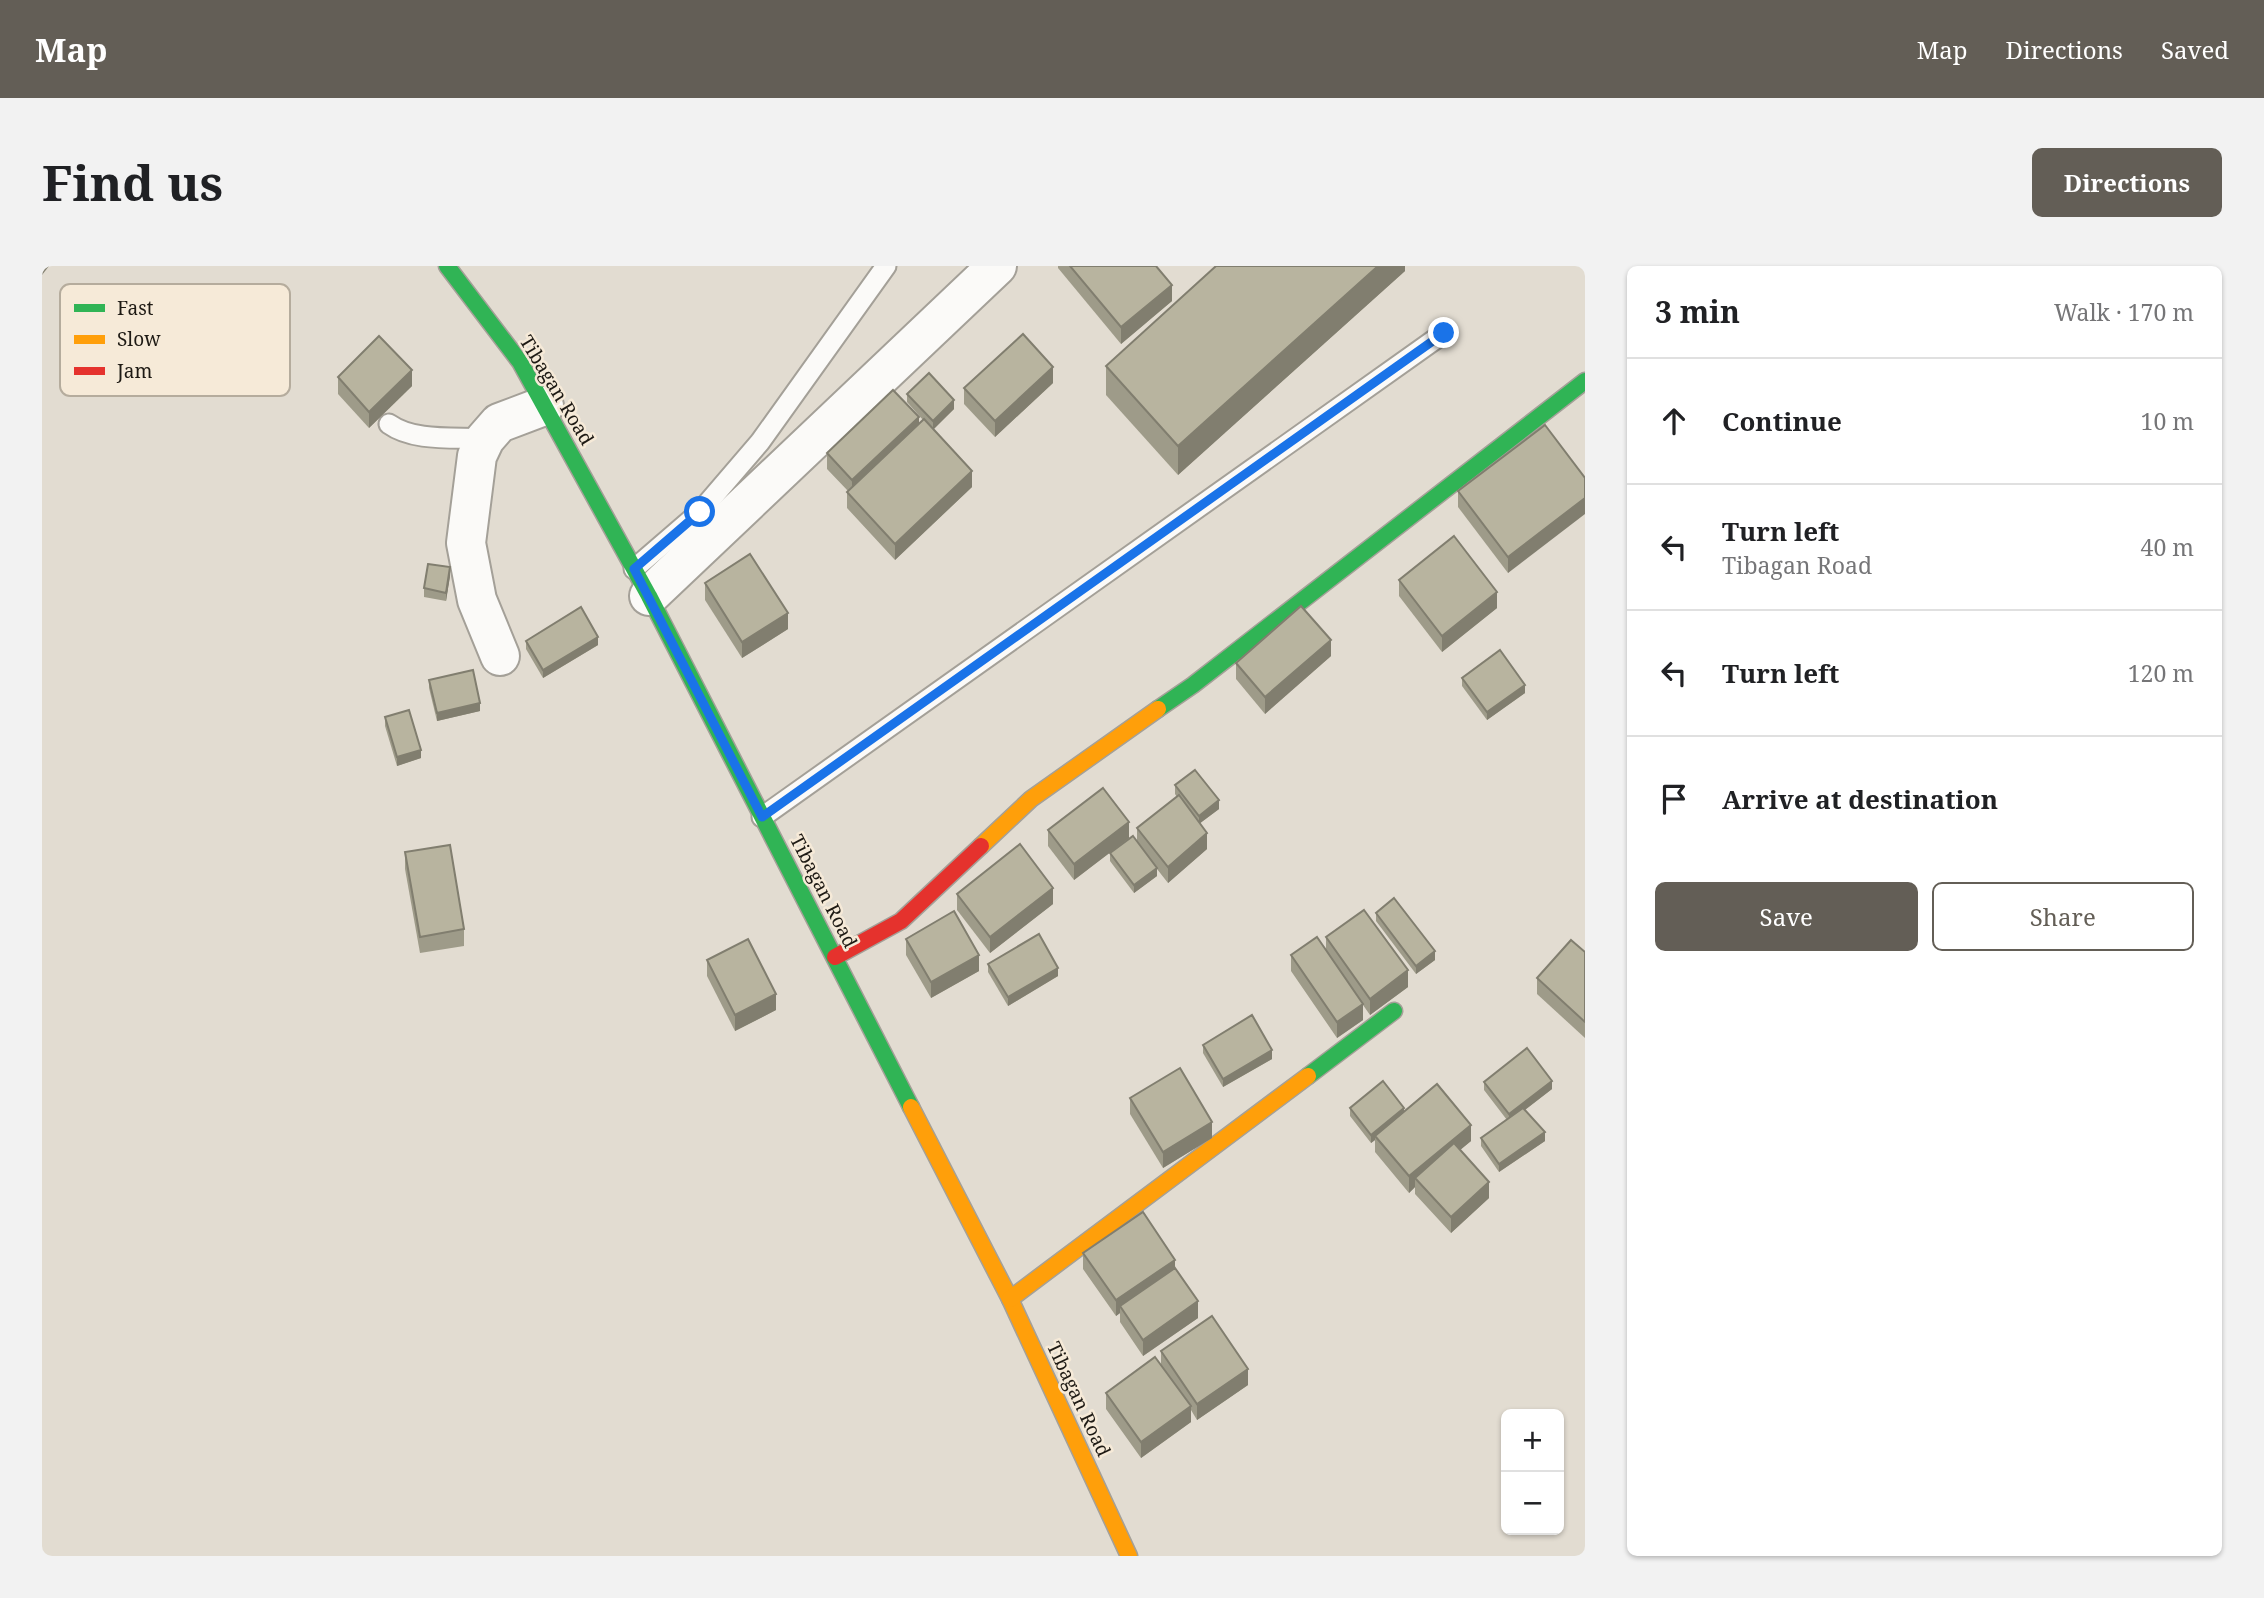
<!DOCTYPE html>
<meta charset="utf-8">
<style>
body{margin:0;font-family:"Noto Serif",serif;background:#f2f2f2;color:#202124}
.controls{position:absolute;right:21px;bottom:21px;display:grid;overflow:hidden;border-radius:10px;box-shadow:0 2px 5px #0004}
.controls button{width:63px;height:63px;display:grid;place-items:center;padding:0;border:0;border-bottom:2px solid #e0e0e0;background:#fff;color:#202124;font:35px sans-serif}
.stop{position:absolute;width:21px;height:21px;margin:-16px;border:5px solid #1a73e8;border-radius:50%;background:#fff}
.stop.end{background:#1a73e8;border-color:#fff;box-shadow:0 2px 7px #0008}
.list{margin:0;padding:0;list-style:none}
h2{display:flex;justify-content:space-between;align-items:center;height:91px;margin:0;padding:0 28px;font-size:30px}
h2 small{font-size:23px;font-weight:400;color:#757577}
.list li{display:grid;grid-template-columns:46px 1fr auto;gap:21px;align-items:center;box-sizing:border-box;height:126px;padding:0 28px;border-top:2px solid #e0e0e0}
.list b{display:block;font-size:26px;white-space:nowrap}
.list p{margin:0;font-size:23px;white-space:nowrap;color:#757577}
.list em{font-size:23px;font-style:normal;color:#757577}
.actions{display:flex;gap:14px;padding:21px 28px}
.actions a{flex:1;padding:16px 0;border:2px solid #635e56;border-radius:10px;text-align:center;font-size:24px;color:#635e56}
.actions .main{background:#635e56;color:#fff}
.icon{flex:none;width:38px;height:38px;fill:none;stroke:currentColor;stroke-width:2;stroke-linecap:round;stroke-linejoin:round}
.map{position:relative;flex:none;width:1543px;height:1290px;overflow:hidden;border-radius:10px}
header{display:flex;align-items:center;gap:42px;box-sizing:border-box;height:98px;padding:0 35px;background:#635e56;color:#fff}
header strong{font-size:33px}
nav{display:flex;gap:38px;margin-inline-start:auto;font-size:24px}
.intro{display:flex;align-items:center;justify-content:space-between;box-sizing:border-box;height:168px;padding:0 42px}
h1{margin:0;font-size:49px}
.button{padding:18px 32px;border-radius:10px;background:#635e56;color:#fff;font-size:24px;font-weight:700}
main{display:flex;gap:42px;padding:0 42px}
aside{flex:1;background:#fff;border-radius:10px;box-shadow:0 2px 5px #0004}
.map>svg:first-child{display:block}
</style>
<header>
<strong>Map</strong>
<nav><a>Map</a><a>Directions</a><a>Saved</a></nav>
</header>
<div class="intro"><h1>Find us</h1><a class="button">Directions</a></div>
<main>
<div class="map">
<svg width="1543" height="1290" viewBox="0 0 1543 1290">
<rect width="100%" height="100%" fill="#e2dcd1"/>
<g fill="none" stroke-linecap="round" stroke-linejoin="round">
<defs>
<g id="lane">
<path d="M347,158c25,18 66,13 96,15"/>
<polyline points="592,303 658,246 718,176 844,0"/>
<polyline points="720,551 1402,67"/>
</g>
<g id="street">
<polyline points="607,330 955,0"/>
<polyline points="458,390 435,334 424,277 435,190 443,173 457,157 502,140"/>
</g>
<g id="fast">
<polyline points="405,0 478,96 607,330 869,841"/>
<polyline points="1116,443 1151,419 1543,115"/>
<polyline points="1266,810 1352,745"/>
</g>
<g id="slow">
<polyline points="939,580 989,533 1116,443"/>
<polyline points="869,841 968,1033 1087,1290"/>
<polyline points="968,1033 1266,810"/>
</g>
<polyline id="jam" points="793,691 859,655 939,580"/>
</defs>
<use href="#lane" stroke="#a4a098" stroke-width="23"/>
<use href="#street" stroke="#a4a098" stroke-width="42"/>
<use href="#fast" stroke="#a4a098" stroke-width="19"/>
<use href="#slow" stroke="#a4a098" stroke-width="19"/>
<use href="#jam" stroke="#a4a098" stroke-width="19"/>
<use href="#lane" stroke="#fbfaf8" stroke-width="19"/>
<use href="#street" stroke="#fbfaf8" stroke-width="38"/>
<use href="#fast" stroke="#30b455" stroke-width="16"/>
<use href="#slow" stroke="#ff9f0a" stroke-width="16"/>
<use href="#jam" stroke="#e5322d" stroke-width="16"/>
</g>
<g fill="#9e9b89">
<polygon points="1016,0 1114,0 1130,35 1079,78 1016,2"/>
<polygon points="1363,0 1363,5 1136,209 1064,129 1064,100"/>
<polygon points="296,111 370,120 327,162 296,128"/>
<polygon points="1011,117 953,171 922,138 922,122"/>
<polygon points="865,128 912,143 891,163 930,221 853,294 805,242 805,226 806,225 785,203 785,187 877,158 881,154 865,136"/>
<polygon points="1543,212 1466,307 1416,241 1416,225"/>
<polygon points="408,310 404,335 382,331 382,322"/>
<polygon points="1357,314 1455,342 1400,386 1357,330"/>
<polygon points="663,317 746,363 700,392 663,334"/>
<polygon points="484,375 556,379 501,412 484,383"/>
<polygon points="1289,390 1223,448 1194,413 1194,397"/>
<polygon points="1420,412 1483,427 1445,454 1420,420"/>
<polygon points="387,414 438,445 395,455 387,422"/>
<polygon points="343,451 379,492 355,500 343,460"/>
<polygon points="1133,519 1177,543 1158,557 1165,583 1126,617 1115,603 1115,610 1092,627 1068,595 1068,587 1095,575 1095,562 1135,531 1133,528"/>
<polygon points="1006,564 1087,572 1032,614 1006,580"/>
<polygon points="363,586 422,663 422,680 378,687 363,603"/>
<polygon points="915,628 1011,638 948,687 915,644"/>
<polygon points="1334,647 1393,694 1374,708 1334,655"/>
<polygon points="1284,671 1366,721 1328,749 1321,739 1321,754 1295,772 1249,705 1249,689 1284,684"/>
<polygon points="864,673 937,705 889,732 864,689"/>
<polygon points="1543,686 1543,772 1495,728 1495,712"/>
<polygon points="665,694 734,744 693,765 665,710"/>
<polygon points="946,698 1016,710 966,740 946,706"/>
<polygon points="1161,779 1230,793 1181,821 1161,787"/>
<polygon points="1442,816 1510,823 1483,844 1503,875 1457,906 1439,880 1439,872 1465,854 1442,824"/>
<polygon points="1088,832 1170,872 1121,902 1088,848"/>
<polygon points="1308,842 1362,846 1429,875 1418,884 1447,932 1409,967 1373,928 1373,921 1367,927 1333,886 1333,874 1329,877 1308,850"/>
<polygon points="1041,987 1133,1002 1156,1052 1101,1090 1078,1056 1078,1047 1074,1050 1041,1003"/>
<polygon points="1119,1085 1206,1119 1155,1154 1149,1144 1149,1156 1099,1192 1064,1143 1064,1127 1119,1100"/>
</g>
<g fill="#817e6f">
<polygon points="0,0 7,0 0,9"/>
<polygon points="1336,0 1363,0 1363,5 1136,209 1136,180"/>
<polygon points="1130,19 1130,35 1079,78 1079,61"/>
<polygon points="1011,101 1011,117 953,171 953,155"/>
<polygon points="370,104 370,120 327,162 327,146"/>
<polygon points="912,134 912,143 891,164 891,155"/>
<polygon points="877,151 877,168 810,230 810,214"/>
<polygon points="930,205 930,221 853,294 853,278"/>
<polygon points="1543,232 1543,248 1466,307 1466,291"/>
<polygon points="408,301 408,310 404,335 404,327"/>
<polygon points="1455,326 1455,342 1400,386 1400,370"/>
<polygon points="746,347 746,363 700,392 700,376"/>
<polygon points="556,371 556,379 501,412 501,404"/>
<polygon points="1289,374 1289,390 1223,448 1223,431"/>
<polygon points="1483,419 1483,427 1445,454 1445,446"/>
<polygon points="438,437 438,445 395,455 395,447"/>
<polygon points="379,484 379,492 355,500 355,491"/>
<polygon points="1177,534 1177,543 1157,558 1157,550"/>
<polygon points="1087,556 1087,572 1032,614 1032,598"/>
<polygon points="1165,567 1165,583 1126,617 1126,601"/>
<polygon points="1115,602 1115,610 1092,627 1092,619"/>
<polygon points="1011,622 1011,638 948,687 948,671"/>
<polygon points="1393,685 1393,694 1374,708 1374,700"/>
<polygon points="937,689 937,705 889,732 889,716"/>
<polygon points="1016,702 1016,710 966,740 966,731"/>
<polygon points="1366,704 1366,721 1328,749 1328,733"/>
<polygon points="734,728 734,744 693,765 693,749"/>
<polygon points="1321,738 1321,754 1295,772 1295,756"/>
<polygon points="1230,784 1230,793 1181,821 1181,813"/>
<polygon points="1510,815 1510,823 1467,856 1467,848"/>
<polygon points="1362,842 1362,851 1333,870 1333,874 1329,877 1329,869"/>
<polygon points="1170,856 1170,872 1121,902 1121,886"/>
<polygon points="1429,859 1429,875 1378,917 1373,912 1373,921 1367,927 1367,910"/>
<polygon points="1503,866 1503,875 1457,906 1457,898"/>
<polygon points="1447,916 1447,932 1409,967 1409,951"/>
<polygon points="1133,994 1133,1010 1078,1040 1078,1047 1074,1050 1074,1034"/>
<polygon points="1156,1035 1156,1052 1101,1090 1101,1074"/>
<polygon points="1206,1103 1206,1119 1155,1154 1155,1138"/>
<polygon points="1149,1140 1149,1156 1099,1192 1099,1176"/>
</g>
<g fill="#b8b49f" stroke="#817e6f" stroke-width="2">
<polygon points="1028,0 1114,0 1130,19 1079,61"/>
<polygon points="1174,0 1336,0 1136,180 1064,100"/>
<polygon points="981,68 1011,101 953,155 922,122"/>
<polygon points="337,70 370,104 327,146 296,111"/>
<polygon points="887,107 912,134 891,155 865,128"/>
<polygon points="851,124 877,151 810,214 785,187"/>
<polygon points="882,153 930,205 853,278 805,226"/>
<polygon points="1503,159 1543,212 1543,232 1466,291 1416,225"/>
<polygon points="1412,270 1455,326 1400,370 1357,314"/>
<polygon points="708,288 746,347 700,376 663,317"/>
<polygon points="386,298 408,301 404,327 382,322"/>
<polygon points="1259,340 1289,374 1223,431 1194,397"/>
<polygon points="539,341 556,371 501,404 484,375"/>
<polygon points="1458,384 1483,419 1445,446 1420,412"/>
<polygon points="431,404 438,437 395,447 387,414"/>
<polygon points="367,444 379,484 355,491 343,451"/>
<polygon points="1153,504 1177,534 1157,550 1133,519"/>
<polygon points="1061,522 1087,556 1032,598 1006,564"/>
<polygon points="1137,529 1165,567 1126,601 1095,562"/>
<polygon points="1091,570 1115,602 1092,619 1068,587"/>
<polygon points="978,578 1011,622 948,671 915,628"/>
<polygon points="408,579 422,663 378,671 363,586"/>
<polygon points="1352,632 1393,685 1374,700 1334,647"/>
<polygon points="1322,644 1366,704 1328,733 1284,671"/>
<polygon points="912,645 937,689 889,716 864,673"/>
<polygon points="997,668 1016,702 966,731 946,698"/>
<polygon points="1275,671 1321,738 1295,756 1249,689"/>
<polygon points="706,673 734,728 693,749 665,694"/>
<polygon points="1529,674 1543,686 1543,756 1495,712"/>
<polygon points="1210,749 1230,784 1181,813 1161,779"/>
<polygon points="1485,782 1510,815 1467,848 1442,816"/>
<polygon points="1138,802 1170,856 1121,886 1088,832"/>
<polygon points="1341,815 1362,842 1329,869 1308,842"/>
<polygon points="1395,818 1429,859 1367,910 1333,870"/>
<polygon points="1481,842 1503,866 1457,898 1439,872"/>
<polygon points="1412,877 1447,916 1409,951 1373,912"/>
<polygon points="1101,946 1133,994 1074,1034 1041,987"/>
<polygon points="1133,1002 1156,1035 1101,1074 1078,1040"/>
<polygon points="1170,1050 1206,1103 1155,1138 1119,1085"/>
<polygon points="1113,1091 1149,1140 1099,1176 1064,1127"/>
</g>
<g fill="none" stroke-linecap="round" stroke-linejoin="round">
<polyline stroke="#1a73e8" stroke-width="9" points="658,246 592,303 720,551 1402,67"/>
</g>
<g text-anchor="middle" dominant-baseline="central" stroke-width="5" stroke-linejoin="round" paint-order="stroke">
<g font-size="19" fill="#1e1a14" stroke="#f6ead8">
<text transform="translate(515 124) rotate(59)">Tibagan Road</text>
<text transform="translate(782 625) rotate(63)">Tibagan Road</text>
<text transform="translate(1037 1133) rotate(65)">Tibagan Road</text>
</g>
</g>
<rect x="18" y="18" width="230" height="112" rx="10" fill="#f6ead8" stroke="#b5ac9d" stroke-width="2"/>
<rect x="32" y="38" width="31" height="8" fill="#30b455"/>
<rect x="32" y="69" width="31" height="9" fill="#ff9f0a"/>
<rect x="32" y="101" width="31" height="8" fill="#e5322d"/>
<g font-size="19" fill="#1e1a14">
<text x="75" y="49">Fast</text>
<text x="75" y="80">Slow</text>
<text x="75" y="112">Jam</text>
</g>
</svg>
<div class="controls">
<button>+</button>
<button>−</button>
</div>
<div class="stop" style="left:658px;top:246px"></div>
<div class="stop end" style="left:1402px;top:67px"></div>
</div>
<aside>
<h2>3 min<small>Walk · 170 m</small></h2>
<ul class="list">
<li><svg class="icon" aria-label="ahead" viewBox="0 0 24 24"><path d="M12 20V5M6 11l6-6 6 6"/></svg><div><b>Continue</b></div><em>10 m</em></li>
<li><svg class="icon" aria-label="left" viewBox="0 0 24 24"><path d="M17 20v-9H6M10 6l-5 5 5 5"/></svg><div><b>Turn left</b><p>Tibagan Road</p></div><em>40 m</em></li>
<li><svg class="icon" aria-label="left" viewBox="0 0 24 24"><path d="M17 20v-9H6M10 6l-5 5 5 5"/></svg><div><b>Turn left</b></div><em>120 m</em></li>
<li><svg class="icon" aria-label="arrive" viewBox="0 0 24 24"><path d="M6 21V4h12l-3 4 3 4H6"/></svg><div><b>Arrive at destination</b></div></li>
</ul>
<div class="actions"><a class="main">Save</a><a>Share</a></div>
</aside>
</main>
